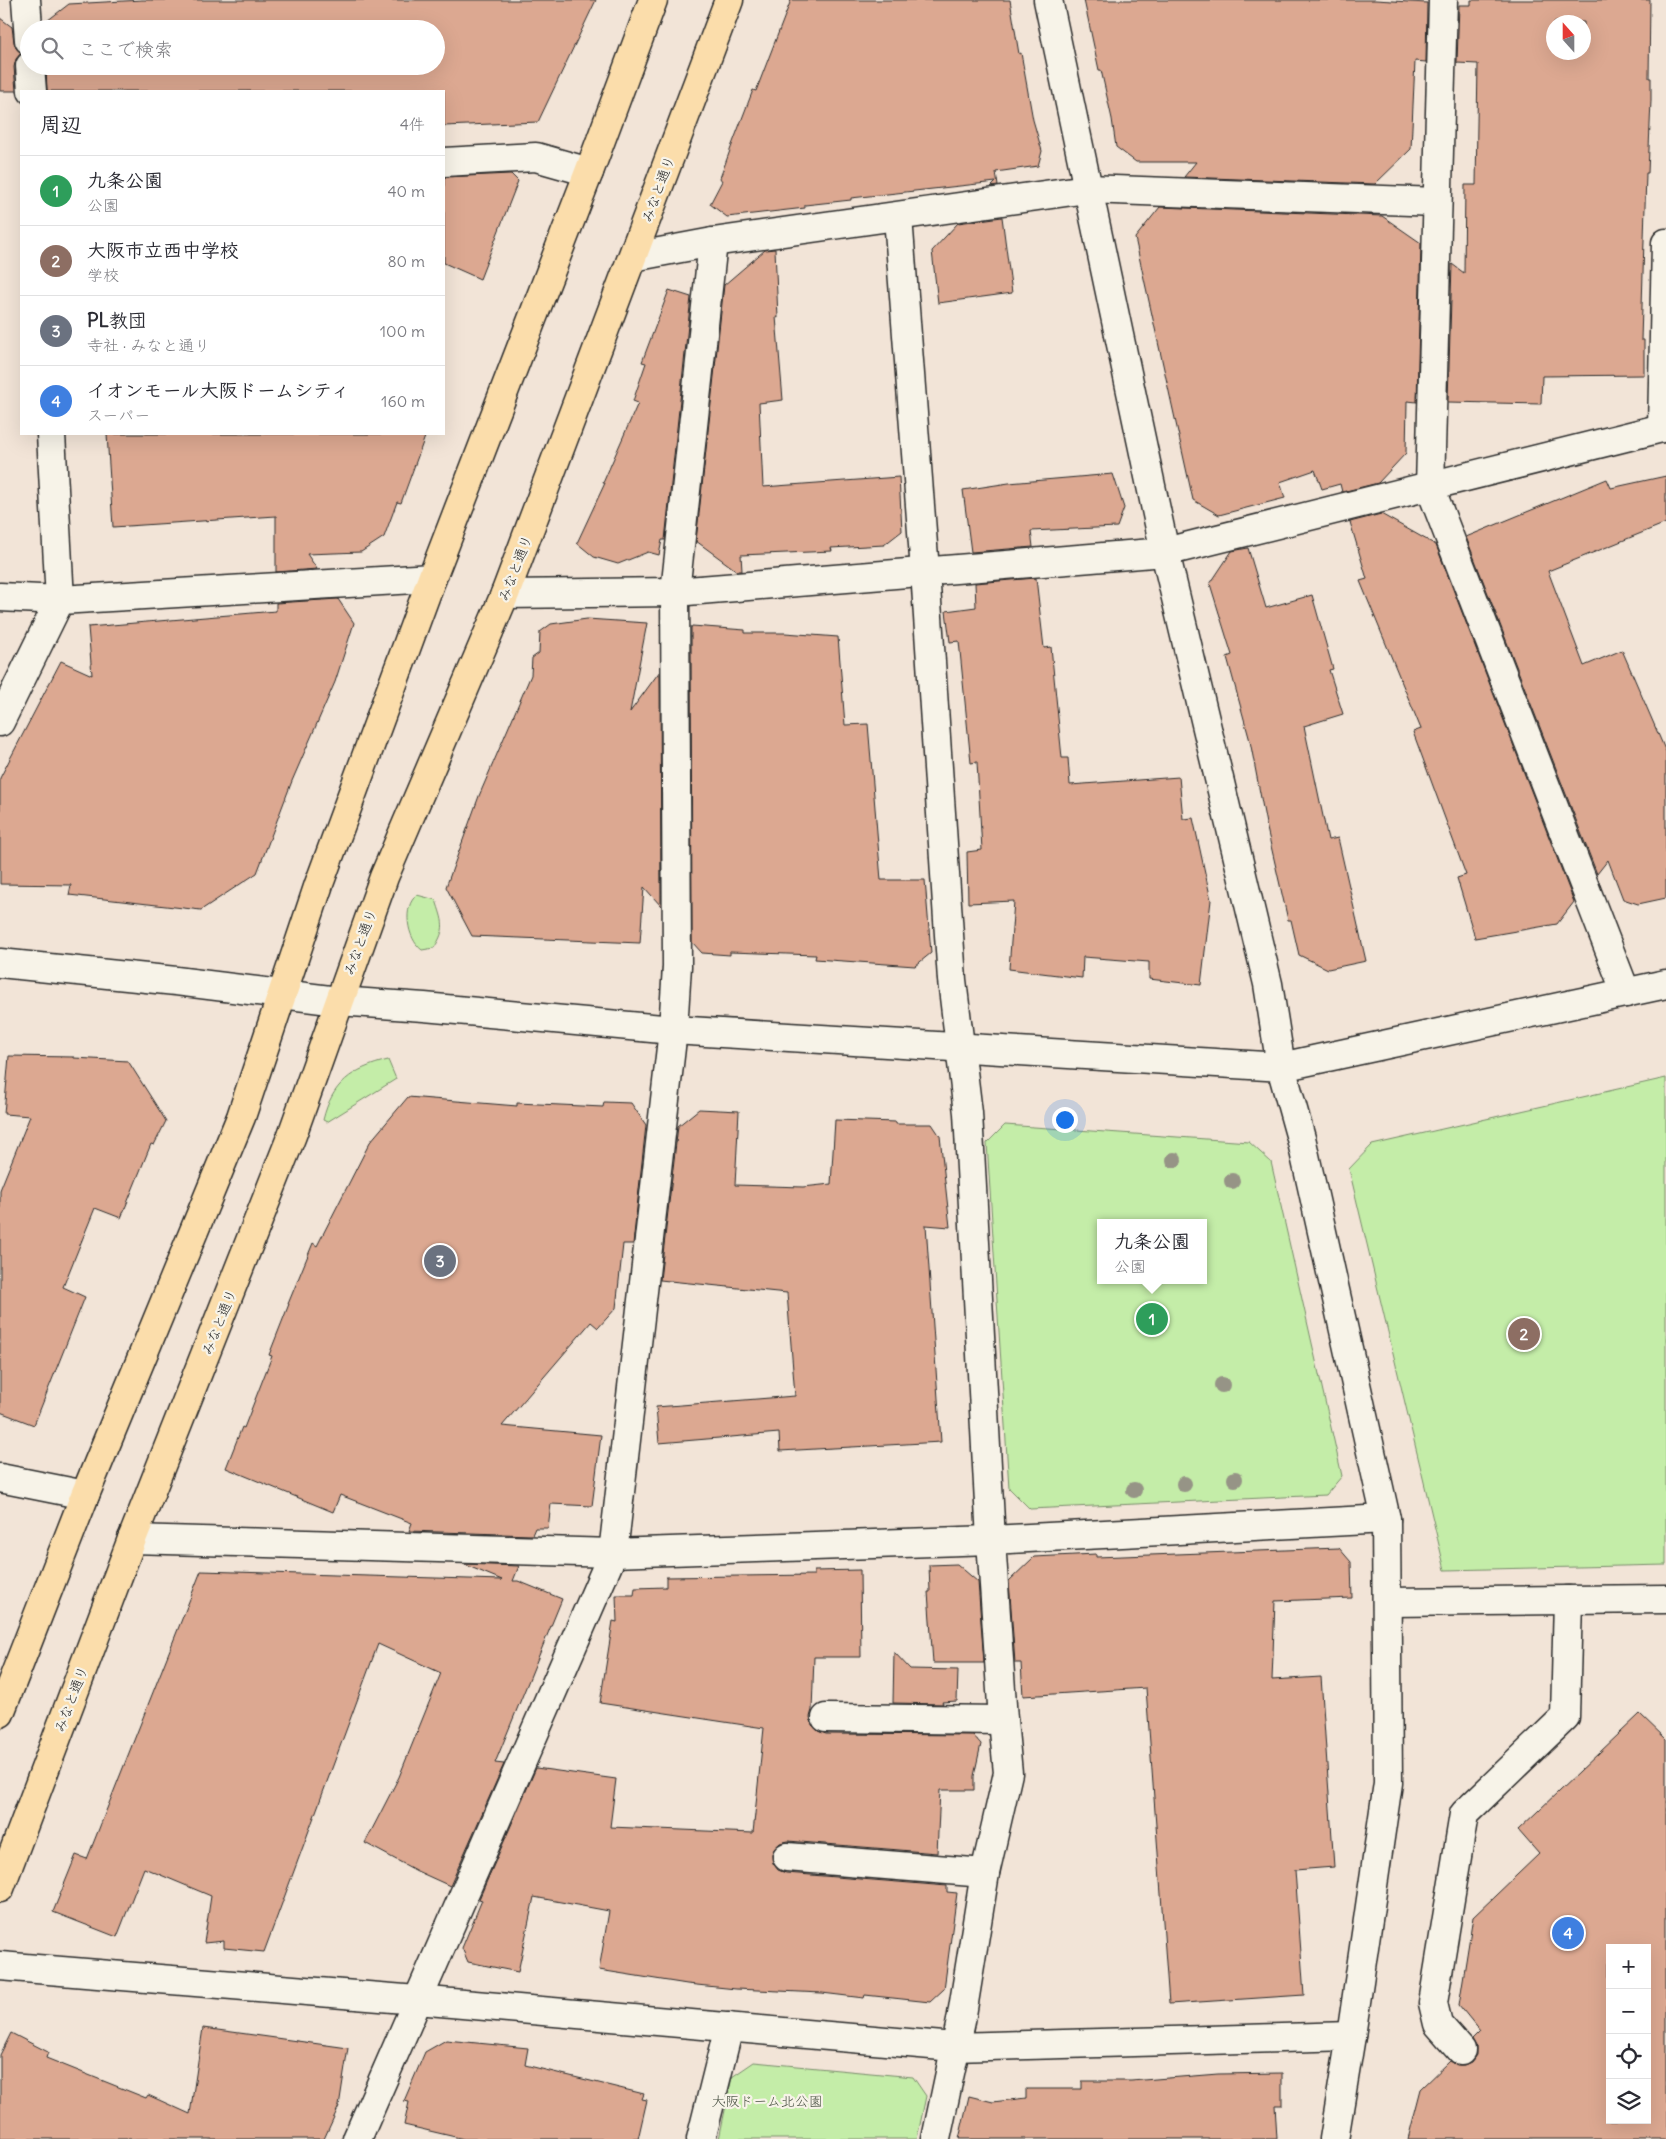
<!DOCTYPE html>
<html lang="ja">
<meta charset="utf-8">
<style>
body{margin:0;font-family:Delius,"Klee One",sans-serif;background:#f7f7f7;color:#2b2b33}
.controls{position:absolute;right:15px;bottom:15px;display:grid;overflow:hidden;border-radius:0px;box-shadow:0 5px 20px #0002}
.controls button{width:45px;height:45px;display:grid;place-items:center;padding:0;border:0;border-bottom:1px solid #e1e1e2;background:#fff;color:#2b2b33;font:25px sans-serif}
.compass{position:absolute;left:1546px;top:15px;width:45px;height:45px;border-radius:50%;background:#fff;box-shadow:0 5px 20px #0002;rotate:339deg}
.you{position:absolute;left:1064px;top:1119px;width:18px;height:18px;margin:-12px;border:4px solid #fff;border-radius:50%;background:#1a73e8;box-shadow:0 0 0 8px #1a73e833}
.badge{display:grid;place-items:center;width:32px;height:32px;border-radius:50%;background:#2b2b2b;color:#fff;font-size:16px;font-weight:700}
.pin{position:absolute;translate:-50% -50%;border:2px solid #fff;box-shadow:0 1px 5px #0006}
.popup{position:absolute;left:1097px;top:1219px;width:110px;height:65px;box-sizing:border-box;display:grid;place-content:center;border-radius:0px;background:#fff;filter:drop-shadow(0 1px 4px #0005);font-size:16px;white-space:nowrap;color:#7c7c81}
.popup b{font-size:19px;color:#2b2b33}
.popup::after{content:'';position:absolute;left:50%;top:100%;margin-left:-10px;border:10px solid transparent;border-top-color:#fff}
.list{margin:0;padding:0;list-style:none}
h2{display:flex;justify-content:space-between;align-items:center;height:65px;margin:0;padding:0 20px;font-size:21px}
h2 small{font-size:16px;font-weight:400;color:#7c7c81}
.list li{display:grid;grid-template-columns:32px 1fr auto;gap:15px;align-items:center;box-sizing:border-box;height:70px;padding:0 20px;border-top:1px solid #e1e1e2}
.list b{display:block;font-size:19px;white-space:nowrap}
.list p{margin:0;font-size:16px;white-space:nowrap;color:#7c7c81}
.list em{font-size:16px;font-style:normal;color:#7c7c81}
.icon{flex:none;width:28px;height:28px;fill:none;stroke:currentColor;stroke-width:2;stroke-linecap:round;stroke-linejoin:round}
.map{position:relative;flex:none;width:1666px;height:2139px;overflow:hidden}
.search{position:absolute;background:#fff;box-shadow:0 5px 20px #0002;left:20px;top:20px;width:425px;height:55px;display:flex;align-items:center;gap:12px;box-sizing:border-box;padding:0 18px;border-radius:28px;color:#7c7c81;font-size:19px}
.panel{position:absolute;background:#fff;box-shadow:0 5px 20px #0002;left:20px;top:90px;width:425px;height:345px;border-radius:0px}
.map>svg:first-child{display:block}
</style>
<div class="map">
<svg width="1666" height="2139" viewBox="0 0 1666 2139">
<rect width="100%" height="100%" fill="#f2e4d7"/>
<filter id="ink" filterUnits="userSpaceOnUse"><feTurbulence type="fractalNoise" baseFrequency=".02" numOctaves="2"/><feDisplacementMap in="SourceGraphic" scale="10" xChannelSelector="R" yChannelSelector="G"/><feConvolveMatrix kernelMatrix="1 2 1 2 8 2 1 2 1" color-interpolation-filters="sRGB"/></filter>
<g filter="url(#ink)">
<g fill="#c4eda8" stroke="#788c6a" fill-rule="evenodd">
<path d="M417,895l19,5c7,22 11,28 -2,48l-12,2c-15,-11 -20,-44 -5,-55z"/>
<path d="M388,1060l8,19 -69,43 -4,-2c9,-37 29,-51 65,-60z"/>
<polygon points="1666,1078 1666,1565 1445,1570 1349,1169 1372,1145"/>
<path d="M1005,1125l244,17 22,20 71,314 -16,19 -296,14 -21,-21 -22,-345zM1101,1223h102v57h-102z"/>
<polygon points="754,2062 913,2077 926,2096 917,2139 719,2139 732,2077"/>
</g>
<g fill="#dca891" stroke="#2b2b2b" fill-rule="evenodd">
<polygon points="142,0 596,0 538,122 444,126 444,91 47,91 46,66 436,66 436,29 44,29 43,24 69,4"/>
<polygon points="791,0 1010,0 1019,54 1021,53 1033,120 1042,151 1038,166 996,172 998,186 991,187 996,182 851,198 851,200 805,205 805,208 727,217 710,204 722,181 720,178 732,145 753,90 756,91"/>
<polygon points="1084,0 1375,0 1427,3 1426,62 1415,61 1411,149 1375,184 1184,177 1196,162 1136,162 1116,147 1112,119 1101,70 1099,70"/>
<path d="M1471,0h179l-1,78h2v22l-3,73h-2l-5,167h3v35l-102,1 -1,28 -93,-2 4,-138 12,9 1,-88h11l2,-121 -21,-1 2,-58h12zM1554,22h30v30h-30z"/>
<polygon points="0,18 12,27 14,42 16,48 21,53 16,59 14,67 16,91 0,91"/>
<polygon points="511,174 518,181 480,279 444,263 444,177"/>
<polygon points="1160,207 1382,216 1421,243 1417,402 1407,401 1406,453 1378,483 1342,492 1340,484 1322,489 1315,470 1280,482 1285,498 1219,515 1193,500 1135,238"/>
<polygon points="1002,217 1012,293 938,303 932,251 958,223"/>
<polygon points="775,249 778,318 776,317 783,400 759,403 763,487 899,477 902,531 884,545 831,548 832,551 741,555 742,571 737,571 696,541 724,285 765,250"/>
<polygon points="669,290 691,297 665,540 662,540 659,555 648,552 618,564 594,557 577,543 605,483 603,483 638,403 633,401 646,363 642,362"/>
<polygon points="107,434 426,434 401,503 397,502 384,537 361,552 307,554 317,569 276,572 276,516 113,527"/>
<polygon points="1113,474 1124,508 1117,527 1031,531 1033,547 971,552 963,490 1009,483"/>
<polygon points="1666,476 1666,523 1548,571 1584,666 1622,650 1666,752 1666,898 1638,904 1623,899 1608,860 1597,874 1466,537 1607,479 1611,488"/>
<polygon points="1381,514 1436,545 1574,902 1557,924 1475,938 1457,878 1466,875 1413,732 1421,729 1360,581 1367,579 1350,522"/>
<polygon points="1248,548 1266,608 1312,595 1333,669 1329,670 1343,714 1304,726 1328,840 1338,838 1366,961 1328,969 1299,955 1291,920 1288,920 1266,824 1250,741 1227,657 1232,655 1210,584 1232,551"/>
<polygon points="1036,578 1044,648 1051,647 1062,758 1068,758 1070,785 1179,777 1183,819 1193,818 1211,900 1201,985 1149,979 1149,962 1083,957 1082,978 1009,969 1014,901 968,903 967,852 982,850 977,762 971,763 959,641 950,642 946,611 976,607 975,583"/>
<polygon points="338,599 354,623 335,682 292,781 257,873 201,910 69,895 71,885 0,884 0,778 61,661 92,675 88,627 276,611 276,603"/>
<polygon points="587,619 647,623 630,712 660,671 661,906 644,887 640,943 472,936 446,887 479,796 531,675 532,658 539,653 540,632 551,624"/>
<polygon points="692,626 745,630 745,633 785,633 838,637 845,725 868,724 881,880 925,880 931,953 915,966 815,959 816,955 730,952 730,955 702,953 692,942 691,628"/>
<polygon points="9,1056 74,1057 74,1058 128,1061 166,1121 154,1145 151,1144 121,1218 95,1208 63,1287 85,1297 34,1425 0,1412 0,1190 30,1116 4,1114"/>
<polygon points="408,1097 517,1106 517,1103 603,1107 604,1102 631,1103 646,1125 633,1244 623,1244 616,1308 598,1328 591,1322 502,1426 601,1435 592,1506 551,1504 548,1528 535,1528 532,1535 409,1531 412,1523 340,1495 333,1512 226,1468 242,1427 244,1428 272,1356 269,1355 289,1304 288,1304 313,1243 317,1246 370,1142"/>
<polygon points="699,1109 739,1111 735,1185 803,1187 831,1184 835,1120 896,1122 896,1124 932,1124 940,1136 950,1227 926,1225 941,1442 780,1451 779,1433 659,1443 656,1407 795,1396 787,1293 660,1280 678,1126"/>
<polygon points="1339,1548 1351,1562 1352,1598 1275,1601 1272,1680 1321,1677 1334,1867 1295,1870 1304,1995 1169,2004 1146,1688 1023,1696 1021,1663 1015,1663 1009,1581 1034,1557 1096,1554 1096,1557"/>
<polygon points="463,1564 519,1566 513,1581 518,1581 562,1599 495,1763 504,1764 450,1886 417,1871 365,1843 399,1777 441,1673 378,1644 264,1952 224,1948 224,1941 204,1943 211,1896 144,1868 117,1937 53,1912 76,1855 87,1859 201,1571 502,1580"/>
<polygon points="957,1564 978,1582 984,1663 933,1663 928,1592 930,1592 929,1565"/>
<polygon points="860,1570 861,1657 814,1657 812,1710 810,1717 812,1725 818,1731 826,1734 973,1735 981,1744 974,1776 974,1790 940,1790 937,1853 788,1841 780,1843 774,1849 772,1855 773,1863 778,1870 786,1873 947,1886 947,1892 957,1893 944,1989 930,2002 865,1995 864,1998 822,1993 736,1989 687,1984 599,1970 609,1911 534,1897 518,1972 468,1962 462,1948 482,1900 479,1899 536,1768 616,1779 610,1827 753,1833 764,1728 600,1703 613,1621 617,1622 616,1595 634,1595 635,1588 666,1587 666,1577 814,1575 814,1571"/>
<polygon points="894,1652 910,1669 958,1670 957,1701 942,1702 943,1704 893,1703"/>
<path d="M1640,1714l26,25v400h-258l13,-50 29,-28 7,4h7l7,-3 5,-7v-9l-4,-7 8,-8 -21,-26 14,-88 66,-63 -21,-24zM1610,1948h37v172h-37z"/>
<polygon points="203,2028 348,2048 339,2106 324,2139 0,2139 0,2055 11,2033 48,2052 46,2058 146,2098 148,2095 190,2114"/>
<polygon points="446,2040 528,2048 525,2065 644,2094 642,2099 647,2100 638,2139 464,2139 404,2125 409,2102 404,2101 425,2052"/>
<polygon points="1282,2073 1282,2105 1275,2105 1277,2139 959,2139 969,2096 993,2102 1026,2098 1026,2089 1082,2089 1082,2081 1131,2081 1218,2074"/>
</g>
<g fill="none" stroke-linecap="round" stroke-linejoin="round">
<defs>
<g id="minor">
<polyline points="26,0 29,40"/>
<polyline points="1048,0 1165,552 1268,984 1281,1067 1302,1142 1386,1519 1388,1783 1351,2036 1334,2139"/>
<polyline points="1443,0 1430,487 1626,993"/>
<polyline points="30,66 32,91"/>
<polyline points="444,162 536,157 589,172"/>
<polyline points="898,217 925,571 952,980 968,1113 991,1540 1003,1720 1008,1773 985,1873 961,2021 936,2139"/>
<polyline points="633,257 713,242 1087,189 1437,202"/>
<polyline points="1662,428 1666,243"/>
<polyline points="505,594 675,592 1165,552 1666,427"/>
<polyline points="0,597 60,600 432,578"/>
<polyline points="0,722 60,600 51,434"/>
<polyline points="0,963 176,981 338,1001 424,1007 673,1030 1281,1067 1666,984"/>
<polyline points="0,1478 85,1495"/>
<polyline points="132,1539 613,1553 991,1540 1386,1519"/>
<polyline points="1388,1602 1666,1599"/>
<polyline points="826,1718 1003,1720"/>
<polyline points="787,1857 985,1873"/>
<polyline points="0,1966 417,2000 954,2047 1351,2036"/>
<polyline points="1461,2050 1438,2024 1433,2003 1464,1814 1565,1717 1568,1600"/>
<polyline points="357,2139 613,1553 673,1030 677,966 675,592 713,242"/>
<polyline points="701,2139 729,2027"/>
</g>
<g id="highway">
<polyline points="0,1713 85,1495 241,1117 319,884 432,578 589,172 653,0"/>
<polyline points="0,1888 132,1539 292,1135 384,877 505,594 729,0"/>
</g>
</defs>
<use href="#minor" stroke="#2b2b2b" stroke-width="31"/>
<use href="#highway" stroke="#2b2b2b" stroke-width="31"/>
<use href="#minor" stroke="#f7f3e8" stroke-width="28"/>
<use href="#highway" stroke="#fbddab" stroke-width="28"/>
</g>
<g fill="#969486">
<circle cx="1174" cy="1160" r="8"/>
<circle cx="1232" cy="1181" r="8"/>
<circle cx="1222" cy="1385" r="8"/>
<circle cx="1235" cy="1479" r="8"/>
<circle cx="1184" cy="1484" r="8"/>
<circle cx="1134" cy="1490" r="8"/>
</g>
</g>
<g text-anchor="middle" dominant-baseline="central" stroke-width="4.5" stroke-linejoin="round" paint-order="stroke">
<g font-size="14" fill="#2b2b2b" stroke="#f7f3e8">
<text transform="translate(658 189) rotate(-70)">みなと通り</text>
<text transform="translate(515 568) rotate(-69)">みなと通り</text>
<text transform="translate(360 942) rotate(-70)">みなと通り</text>
<text transform="translate(219 1322) rotate(-68)">みなと通り</text>
<text transform="translate(71 1699) rotate(-69)">みなと通り</text>
</g>
<g font-size="14" fill="#4a5244" stroke="#f7f3e8">
<text x="767" y="2101">大阪ドーム北公園</text>
</g>
</g>
</svg>
<div class="controls">
<button>+</button>
<button>−</button>
<button><svg class="icon" aria-label="locate" viewBox="0 0 24 24"><circle cx="12" cy="12" r="6"/><path d="M12 2v4M12 18v4M2 12h4M18 12h4"/></svg></button>
<button><svg class="icon" aria-label="layers" viewBox="0 0 24 24"><path d="M12 4l9 5-9 5-9-5zM3 14l9 5 9-5"/></svg></button>
</div>
<svg class="compass" viewBox="-18 -18 36 36"><path d="M0-13l5 13h-10z" fill="#e53935"/><path d="M0 13l5-13h-10z" fill="#7c7c81"/></svg>
<div class="you"></div>
<div class="pin badge" style="left:1152px;top:1319px;background:#2e9e5b">1</div>
<div class="popup"><b>九条公園</b>公園</div>
<div class="pin badge" style="left:1524px;top:1334px;background:#8d6e63">2</div>
<div class="pin badge" style="left:440px;top:1261px;background:#6b7280">3</div>
<div class="pin badge" style="left:1568px;top:1933px;background:#3f7fe0">4</div>
<div class="search"><svg class="icon" aria-label="search" viewBox="0 0 24 24"><circle cx="10" cy="10" r="6"/><path d="M15 15l6 6"/></svg>ここで検索</div>
<section class="panel">
<h2>周辺<small>4件</small></h2>
<ul class="list">
<li><span class="badge" style="background:#2e9e5b">1</span><div><b>九条公園</b><p>公園</p></div><em>40 m</em></li>
<li><span class="badge" style="background:#8d6e63">2</span><div><b>大阪市立西中学校</b><p>学校</p></div><em>80 m</em></li>
<li><span class="badge" style="background:#6b7280">3</span><div><b>PL教団</b><p>寺社 · みなと通り</p></div><em>100 m</em></li>
<li><span class="badge" style="background:#3f7fe0">4</span><div><b>イオンモール大阪ドームシティ</b><p>スーパー</p></div><em>160 m</em></li>
</ul>
</section>
</div>
